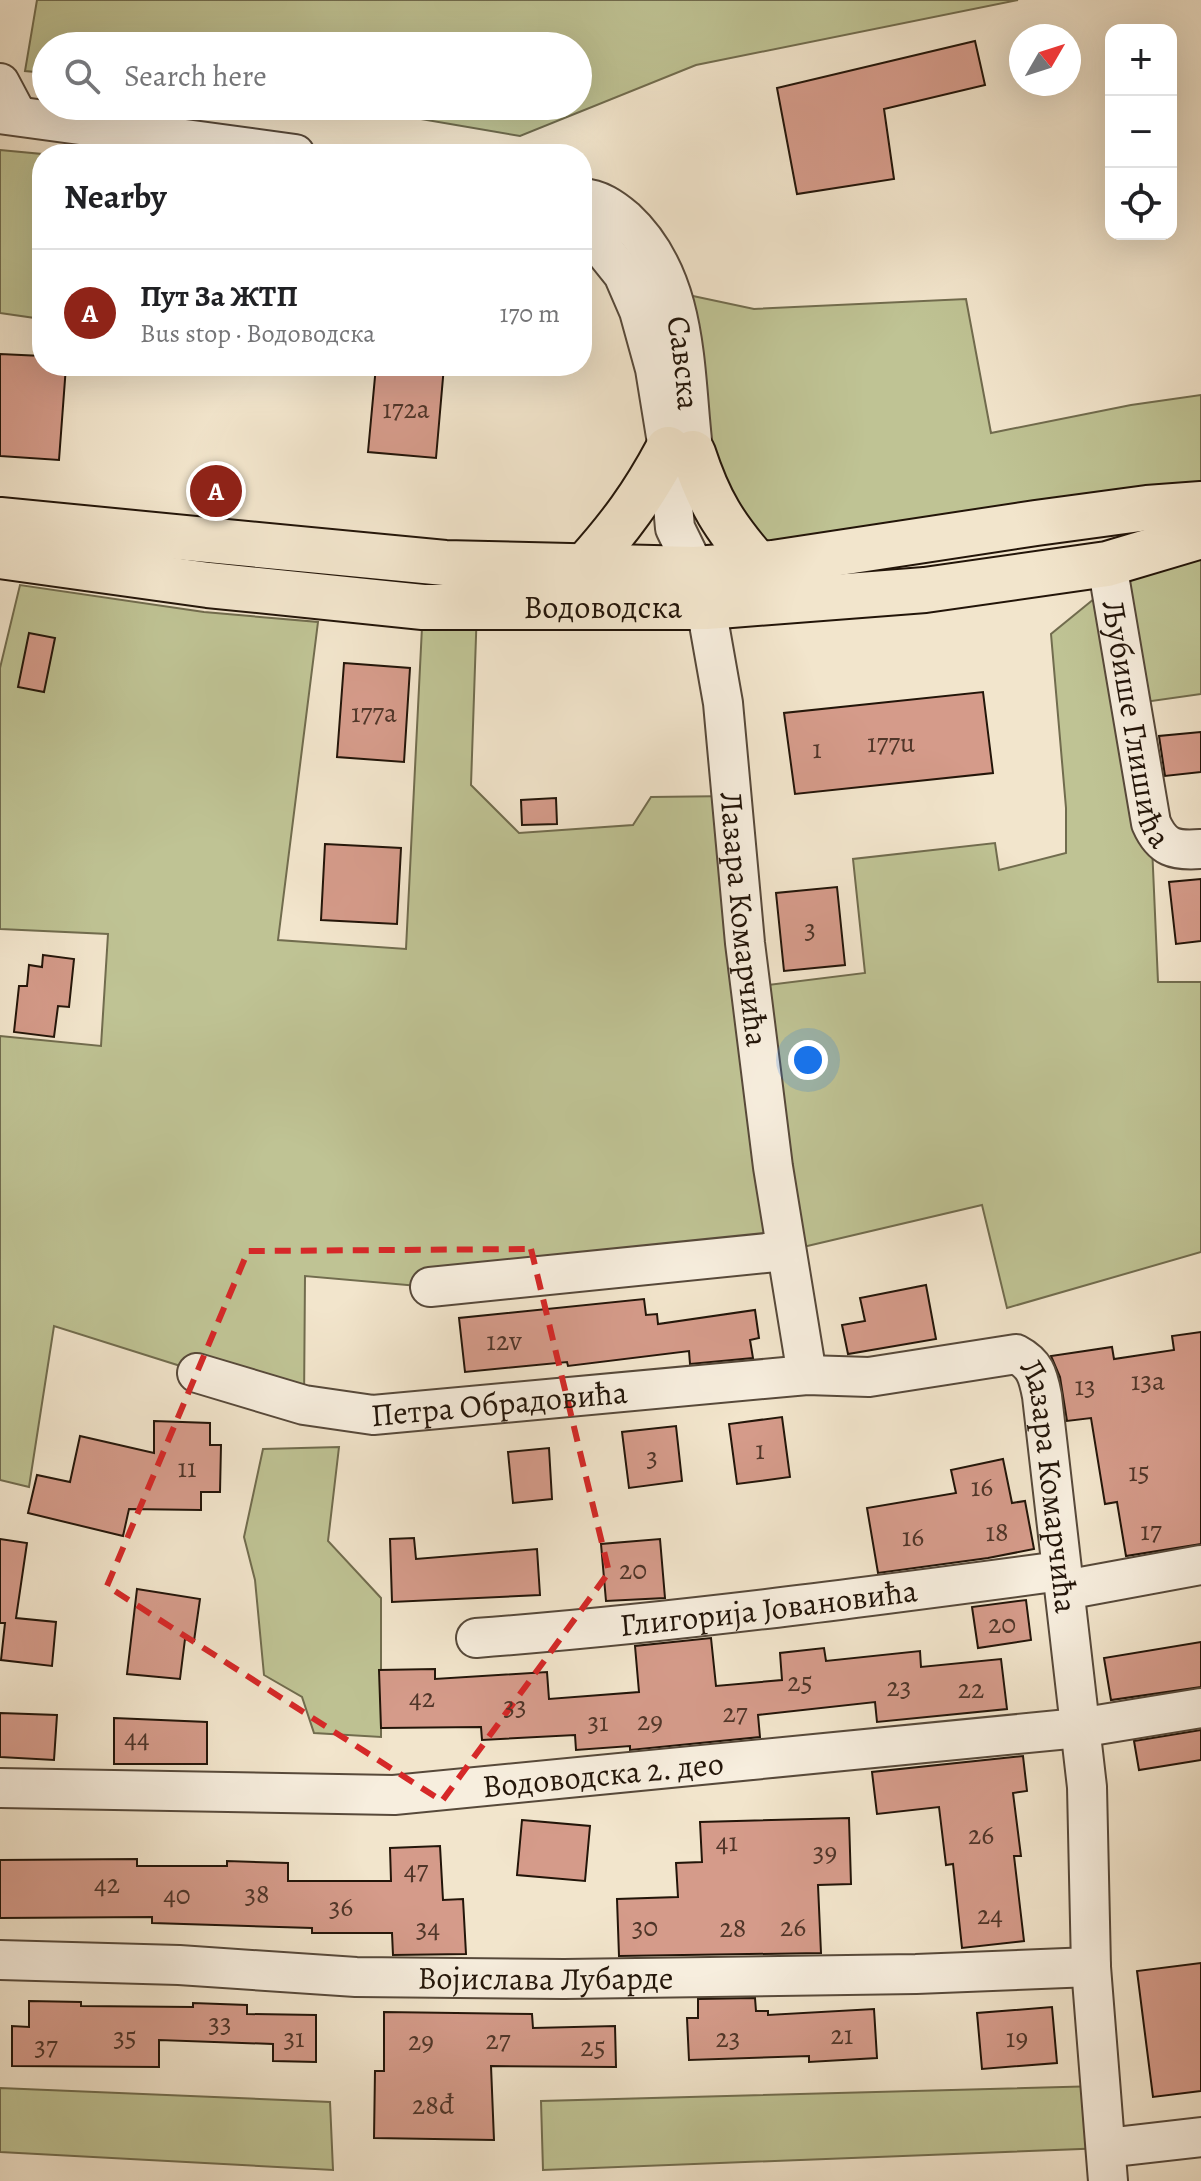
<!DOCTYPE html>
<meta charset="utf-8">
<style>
body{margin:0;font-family:Alegreya,serif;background:#f2f2f2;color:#202124}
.controls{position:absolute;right:24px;top:24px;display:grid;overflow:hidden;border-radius:16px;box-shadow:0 8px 32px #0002}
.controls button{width:72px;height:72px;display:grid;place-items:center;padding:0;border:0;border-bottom:2px solid #e0e0e0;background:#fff;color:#202124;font:40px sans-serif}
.compass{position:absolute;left:1009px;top:24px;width:72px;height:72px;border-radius:50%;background:#fff;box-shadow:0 8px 32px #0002;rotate:51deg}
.you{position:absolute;left:808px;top:1060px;width:28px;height:28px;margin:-20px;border:6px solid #fff;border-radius:50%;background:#1a73e8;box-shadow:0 0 0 12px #1a73e833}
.badge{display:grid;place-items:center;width:52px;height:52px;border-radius:50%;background:#8f2418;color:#fff;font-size:26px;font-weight:700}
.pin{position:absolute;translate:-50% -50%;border:4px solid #fff;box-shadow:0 2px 8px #0006}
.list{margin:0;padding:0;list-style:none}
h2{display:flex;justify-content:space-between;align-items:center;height:104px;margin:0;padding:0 32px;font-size:34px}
h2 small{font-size:26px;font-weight:400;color:#757577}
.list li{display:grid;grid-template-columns:52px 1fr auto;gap:24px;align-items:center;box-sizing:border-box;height:128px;padding:0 32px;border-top:2px solid #e0e0e0}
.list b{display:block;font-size:30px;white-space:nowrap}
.list p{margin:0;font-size:26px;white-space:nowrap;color:#757577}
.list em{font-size:26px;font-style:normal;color:#757577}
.icon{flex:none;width:44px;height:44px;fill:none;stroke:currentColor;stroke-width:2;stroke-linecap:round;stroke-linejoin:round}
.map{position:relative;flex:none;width:1201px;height:2181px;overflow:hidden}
.search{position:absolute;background:#fff;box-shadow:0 8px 32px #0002;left:32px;top:32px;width:560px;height:88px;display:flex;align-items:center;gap:20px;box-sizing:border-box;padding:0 28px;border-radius:44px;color:#757577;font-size:30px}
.panel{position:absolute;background:#fff;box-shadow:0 8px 32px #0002;left:32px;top:144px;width:560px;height:232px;border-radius:32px}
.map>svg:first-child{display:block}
</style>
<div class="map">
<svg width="1201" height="2181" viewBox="0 0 1201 2181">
<rect width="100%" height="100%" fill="#f2e5cc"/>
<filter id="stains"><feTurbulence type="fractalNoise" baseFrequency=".0025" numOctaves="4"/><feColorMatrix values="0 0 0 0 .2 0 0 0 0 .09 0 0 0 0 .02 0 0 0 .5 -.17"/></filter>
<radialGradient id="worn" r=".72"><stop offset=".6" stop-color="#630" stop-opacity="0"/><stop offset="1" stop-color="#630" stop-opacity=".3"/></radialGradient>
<g fill="#bfc394" stroke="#716c4e" stroke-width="2">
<polygon points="37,0 1018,0 696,65 520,136 345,106 578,106 578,46 46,46 46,73 25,71"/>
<polygon points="0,150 42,154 42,319 0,313"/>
<polygon points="646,286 754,309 966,299 991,433 1131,405 1201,395 1201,507 758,565"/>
<polygon points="1201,536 1201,694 1130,704 1151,823 1158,982 1201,982 1201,1252 1007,1308 982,1205 786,1251 430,1287 305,1276 304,1405 54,1326 29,1487 0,1480 0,1036 101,1046 108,934 0,929 0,668 20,585 204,612 318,622 278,940 406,949 423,607 477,607 471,785 519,833 633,825 651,797 732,796 751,987 865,973 853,859 995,843 999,870 1066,853 1066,808 1051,634 1111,585"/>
<polygon points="339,1447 328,1541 381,1598 381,1737 314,1733 302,1697 264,1675 255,1580 244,1537 263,1449"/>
<polygon points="1100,2086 1106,2148 543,2170 541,2101"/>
<polygon points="0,2088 330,2102 333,2170 0,2152"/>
</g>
<g fill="#d59b8a" stroke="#231509" stroke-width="2">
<polygon points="975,41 985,85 884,109 894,179 797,194 777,88"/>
<polygon points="0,354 42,356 42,366 66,366 59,460 0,456"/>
<polygon points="376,366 444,366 436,458 368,452"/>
<polygon points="29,633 55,638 44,692 18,687"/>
<polygon points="344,663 410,668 404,762 337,757"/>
<polygon points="983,692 993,773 795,794 784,713"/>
<polygon points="1201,732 1201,772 1165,776 1159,736"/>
<polygon points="556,798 557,824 522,825 521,800"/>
<polygon points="325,844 401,848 397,924 321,920"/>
<polygon points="1201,879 1201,941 1176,944 1169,882"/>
<polygon points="837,887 845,965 784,971 776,893"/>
<polygon points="43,955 74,959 69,1007 58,1006 54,1037 14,1032 19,986 27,986 29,965 42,967"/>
<polygon points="926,1285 936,1339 848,1354 842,1325 865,1321 860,1298"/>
<polygon points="644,1299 646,1315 657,1314 658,1324 755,1310 759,1338 750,1340 753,1358 690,1364 689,1351 568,1366 567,1362 465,1372 459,1318"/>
<polygon points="1201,1332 1201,1544 1126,1556 1117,1502 1105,1504 1091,1418 1067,1421 1060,1377 1051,1356 1112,1347 1114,1359 1174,1350 1172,1336"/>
<polygon points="782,1417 790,1477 737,1484 729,1424"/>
<polygon points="154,1421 210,1423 210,1445 221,1445 220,1492 201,1492 201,1510 129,1509 123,1536 28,1513 37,1475 70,1482 80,1436 154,1453"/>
<polygon points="676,1426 682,1481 629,1488 622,1432"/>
<polygon points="549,1448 552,1499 513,1503 508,1452"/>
<polygon points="1003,1459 1012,1503 1025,1501 1034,1549 988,1558 878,1573 867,1508 956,1493 951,1470"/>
<polygon points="414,1538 416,1559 537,1549 540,1595 392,1602 390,1539"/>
<polygon points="0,1539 27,1543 16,1618 56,1622 52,1666 1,1660 5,1623 0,1623"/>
<polygon points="660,1539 665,1598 606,1601 601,1544"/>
<polygon points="137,1589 200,1599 194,1641 185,1639 180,1679 127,1674"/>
<polygon points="1026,1600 1031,1640 978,1648 972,1607"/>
<polygon points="711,1638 716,1686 782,1680 780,1653 824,1648 826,1661 920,1651 921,1667 1001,1659 1007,1709 877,1722 875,1702 758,1715 760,1737 630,1750 630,1746 576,1750 575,1735 482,1740 481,1727 381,1728 379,1670 435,1669 435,1679 547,1672 549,1699 639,1692 635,1646"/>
<polygon points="1201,1642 1201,1687 1111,1700 1104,1658"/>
<polygon points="0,1713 57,1715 54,1760 0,1757"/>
<polygon points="114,1718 207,1722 207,1764 114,1764"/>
<polygon points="1201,1730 1201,1760 1139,1770 1134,1741"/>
<polygon points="1023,1756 1027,1791 1013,1793 1021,1856 1014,1856 1024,1941 962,1948 953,1864 946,1865 939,1807 877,1814 872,1772"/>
<polygon points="849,1818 851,1884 818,1885 821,1953 619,1956 617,1899 678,1897 676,1863 702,1862 700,1822"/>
<polygon points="522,1820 590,1826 585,1881 517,1875"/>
<polygon points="440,1846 443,1900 463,1899 466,1954 393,1955 392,1933 312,1933 312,1928 152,1923 152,1917 0,1918 0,1860 137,1859 137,1866 227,1866 227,1861 288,1863 288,1881 391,1881 390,1848"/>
<polygon points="1201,1963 1201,2091 1153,2097 1137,1971"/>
<polygon points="755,1998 756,2011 768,2011 768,2015 874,2009 877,2058 809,2062 809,2056 689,2060 687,2018 698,2018 698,1999"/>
<polygon points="29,2001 81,2002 81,2006 193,2007 193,2003 247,2005 247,2014 316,2015 316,2062 273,2061 273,2044 159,2040 159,2067 12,2066 12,2026 29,2027"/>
<polygon points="1052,2007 1057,2063 982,2069 977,2013"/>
<polygon points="384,2012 532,2014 533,2028 615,2026 616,2067 491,2066 494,2140 374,2138 375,2071 384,2071"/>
</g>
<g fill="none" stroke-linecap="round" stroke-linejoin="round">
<defs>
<g id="minor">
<polyline points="0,83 17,115"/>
<polyline points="0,114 295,154"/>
<path id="s1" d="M582,198c17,1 30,10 43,21 70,65 57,167 71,253"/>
<path id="s2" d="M582,223l41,51 16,37 16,58 13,80 7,79 20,41 11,38 17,96 22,240 28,224 34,208"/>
<path id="s3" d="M1107,564l44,259c11,25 23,28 50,26"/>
<polyline points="430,1287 786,1251"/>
<path id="s4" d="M197,1373l107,32 69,10 434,-40 62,2 147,-23c19,10 22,21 26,42l45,391 4,180 17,214"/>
<polyline points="1065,1590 1201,1565"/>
<path id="s5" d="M476,1638c196,-15 390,-41 585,-67"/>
<path id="s6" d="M0,1788l394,7 685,-67 122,-20"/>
<path id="s7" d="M0,1960l179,5 177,12 208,2 352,-5 175,-7"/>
<polyline points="1106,2148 1201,2137"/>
</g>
<g id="major">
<path d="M693,453c16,49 31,73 65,112"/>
<polyline points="0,520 445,563 695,569 773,563 1036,523 1147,508 1201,504"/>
<path id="s8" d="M0,556l208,29 215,22h283l219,-17 182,-26 94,-28"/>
<path d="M585,566c35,-39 58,-70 83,-117"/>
</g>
</defs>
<use href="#minor" stroke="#57493a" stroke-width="42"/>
<use href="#major" stroke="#231509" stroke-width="48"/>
<use href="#minor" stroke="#f7eede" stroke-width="38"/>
<use href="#major" stroke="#f2e5cc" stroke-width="44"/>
</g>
<path fill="none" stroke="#d62828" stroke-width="6" stroke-dasharray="16 10" stroke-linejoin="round" d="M531,1249l78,323 -167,229 -335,-215 141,-335z"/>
<g text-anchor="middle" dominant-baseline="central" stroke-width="6" stroke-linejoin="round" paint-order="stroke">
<g font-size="28" fill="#503629">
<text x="406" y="409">172a</text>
<text x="374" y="713">177a</text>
<text x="891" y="743">177u</text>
<text x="817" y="749">1</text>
<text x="810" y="929">3</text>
<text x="504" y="1341">12v</text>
<text x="1148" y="1381">13a</text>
<text x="1085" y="1386">13</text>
<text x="760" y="1450">1</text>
<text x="652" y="1457">3</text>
<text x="187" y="1468">11</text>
<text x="1139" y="1472">15</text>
<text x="982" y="1487">16</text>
<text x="1151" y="1531">17</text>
<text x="997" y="1532">18</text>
<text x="913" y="1537">16</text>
<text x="633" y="1570">20</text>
<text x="1002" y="1624">20</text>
<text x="800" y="1682">25</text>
<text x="899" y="1687">23</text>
<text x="971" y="1689">22</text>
<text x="422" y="1698">42</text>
<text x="515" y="1706">33</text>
<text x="735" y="1713">27</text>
<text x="650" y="1721">29</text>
<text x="598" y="1722">31</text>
<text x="137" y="1738">44</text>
<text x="981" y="1835">26</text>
<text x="727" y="1842">41</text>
<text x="825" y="1852">39</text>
<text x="416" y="1870">47</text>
<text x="107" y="1884">42</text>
<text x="257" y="1894">38</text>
<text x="177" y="1895">40</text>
<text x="341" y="1907">36</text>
<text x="990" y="1915">24</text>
<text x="645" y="1927">30</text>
<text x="793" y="1927">26</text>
<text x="428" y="1928">34</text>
<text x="733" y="1928">28</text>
<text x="220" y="2023">33</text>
<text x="842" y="2035">21</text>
<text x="125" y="2037">35</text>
<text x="294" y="2038">31</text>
<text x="728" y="2038">23</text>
<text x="1017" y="2038">19</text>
<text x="498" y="2040">27</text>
<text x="421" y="2041">29</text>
<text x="46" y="2046">37</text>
<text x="593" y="2047">25</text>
<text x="433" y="2105">28đ</text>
</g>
<g font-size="32" fill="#231509" stroke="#f7eede">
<text stroke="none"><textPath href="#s1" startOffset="208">Савска</textPath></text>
<text stroke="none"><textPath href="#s8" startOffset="606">Водоводска</textPath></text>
<text stroke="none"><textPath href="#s3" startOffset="162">Љубише Глишића</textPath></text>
<text stroke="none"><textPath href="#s2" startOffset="726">Лазара Комарчића</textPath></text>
<text stroke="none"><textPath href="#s4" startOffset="308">Петра Обрадовића</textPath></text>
<text stroke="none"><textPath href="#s4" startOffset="970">Лазара Комарчића</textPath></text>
<text stroke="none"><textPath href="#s5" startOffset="294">Глигорија Јовановића</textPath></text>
<text stroke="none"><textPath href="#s6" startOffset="604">Водоводска 2. део</textPath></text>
<text stroke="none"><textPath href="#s7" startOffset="546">Војислава Лубарде</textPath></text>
</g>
</g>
<rect width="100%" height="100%" filter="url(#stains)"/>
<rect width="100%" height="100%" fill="url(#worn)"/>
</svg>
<div class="controls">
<button>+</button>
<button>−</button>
<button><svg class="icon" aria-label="locate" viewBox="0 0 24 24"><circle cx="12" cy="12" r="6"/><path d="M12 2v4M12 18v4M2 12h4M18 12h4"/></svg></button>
</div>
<svg class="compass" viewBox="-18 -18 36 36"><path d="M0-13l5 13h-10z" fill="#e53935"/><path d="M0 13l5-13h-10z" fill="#757577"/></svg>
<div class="you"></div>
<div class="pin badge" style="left:216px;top:491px">A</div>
<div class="search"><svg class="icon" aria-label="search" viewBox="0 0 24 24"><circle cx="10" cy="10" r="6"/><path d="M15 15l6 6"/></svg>Search here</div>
<section class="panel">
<h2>Nearby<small></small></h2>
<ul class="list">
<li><span class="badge">A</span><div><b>Пут За ЖТП</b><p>Bus stop · Водоводска</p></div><em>170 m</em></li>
</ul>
</section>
</div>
